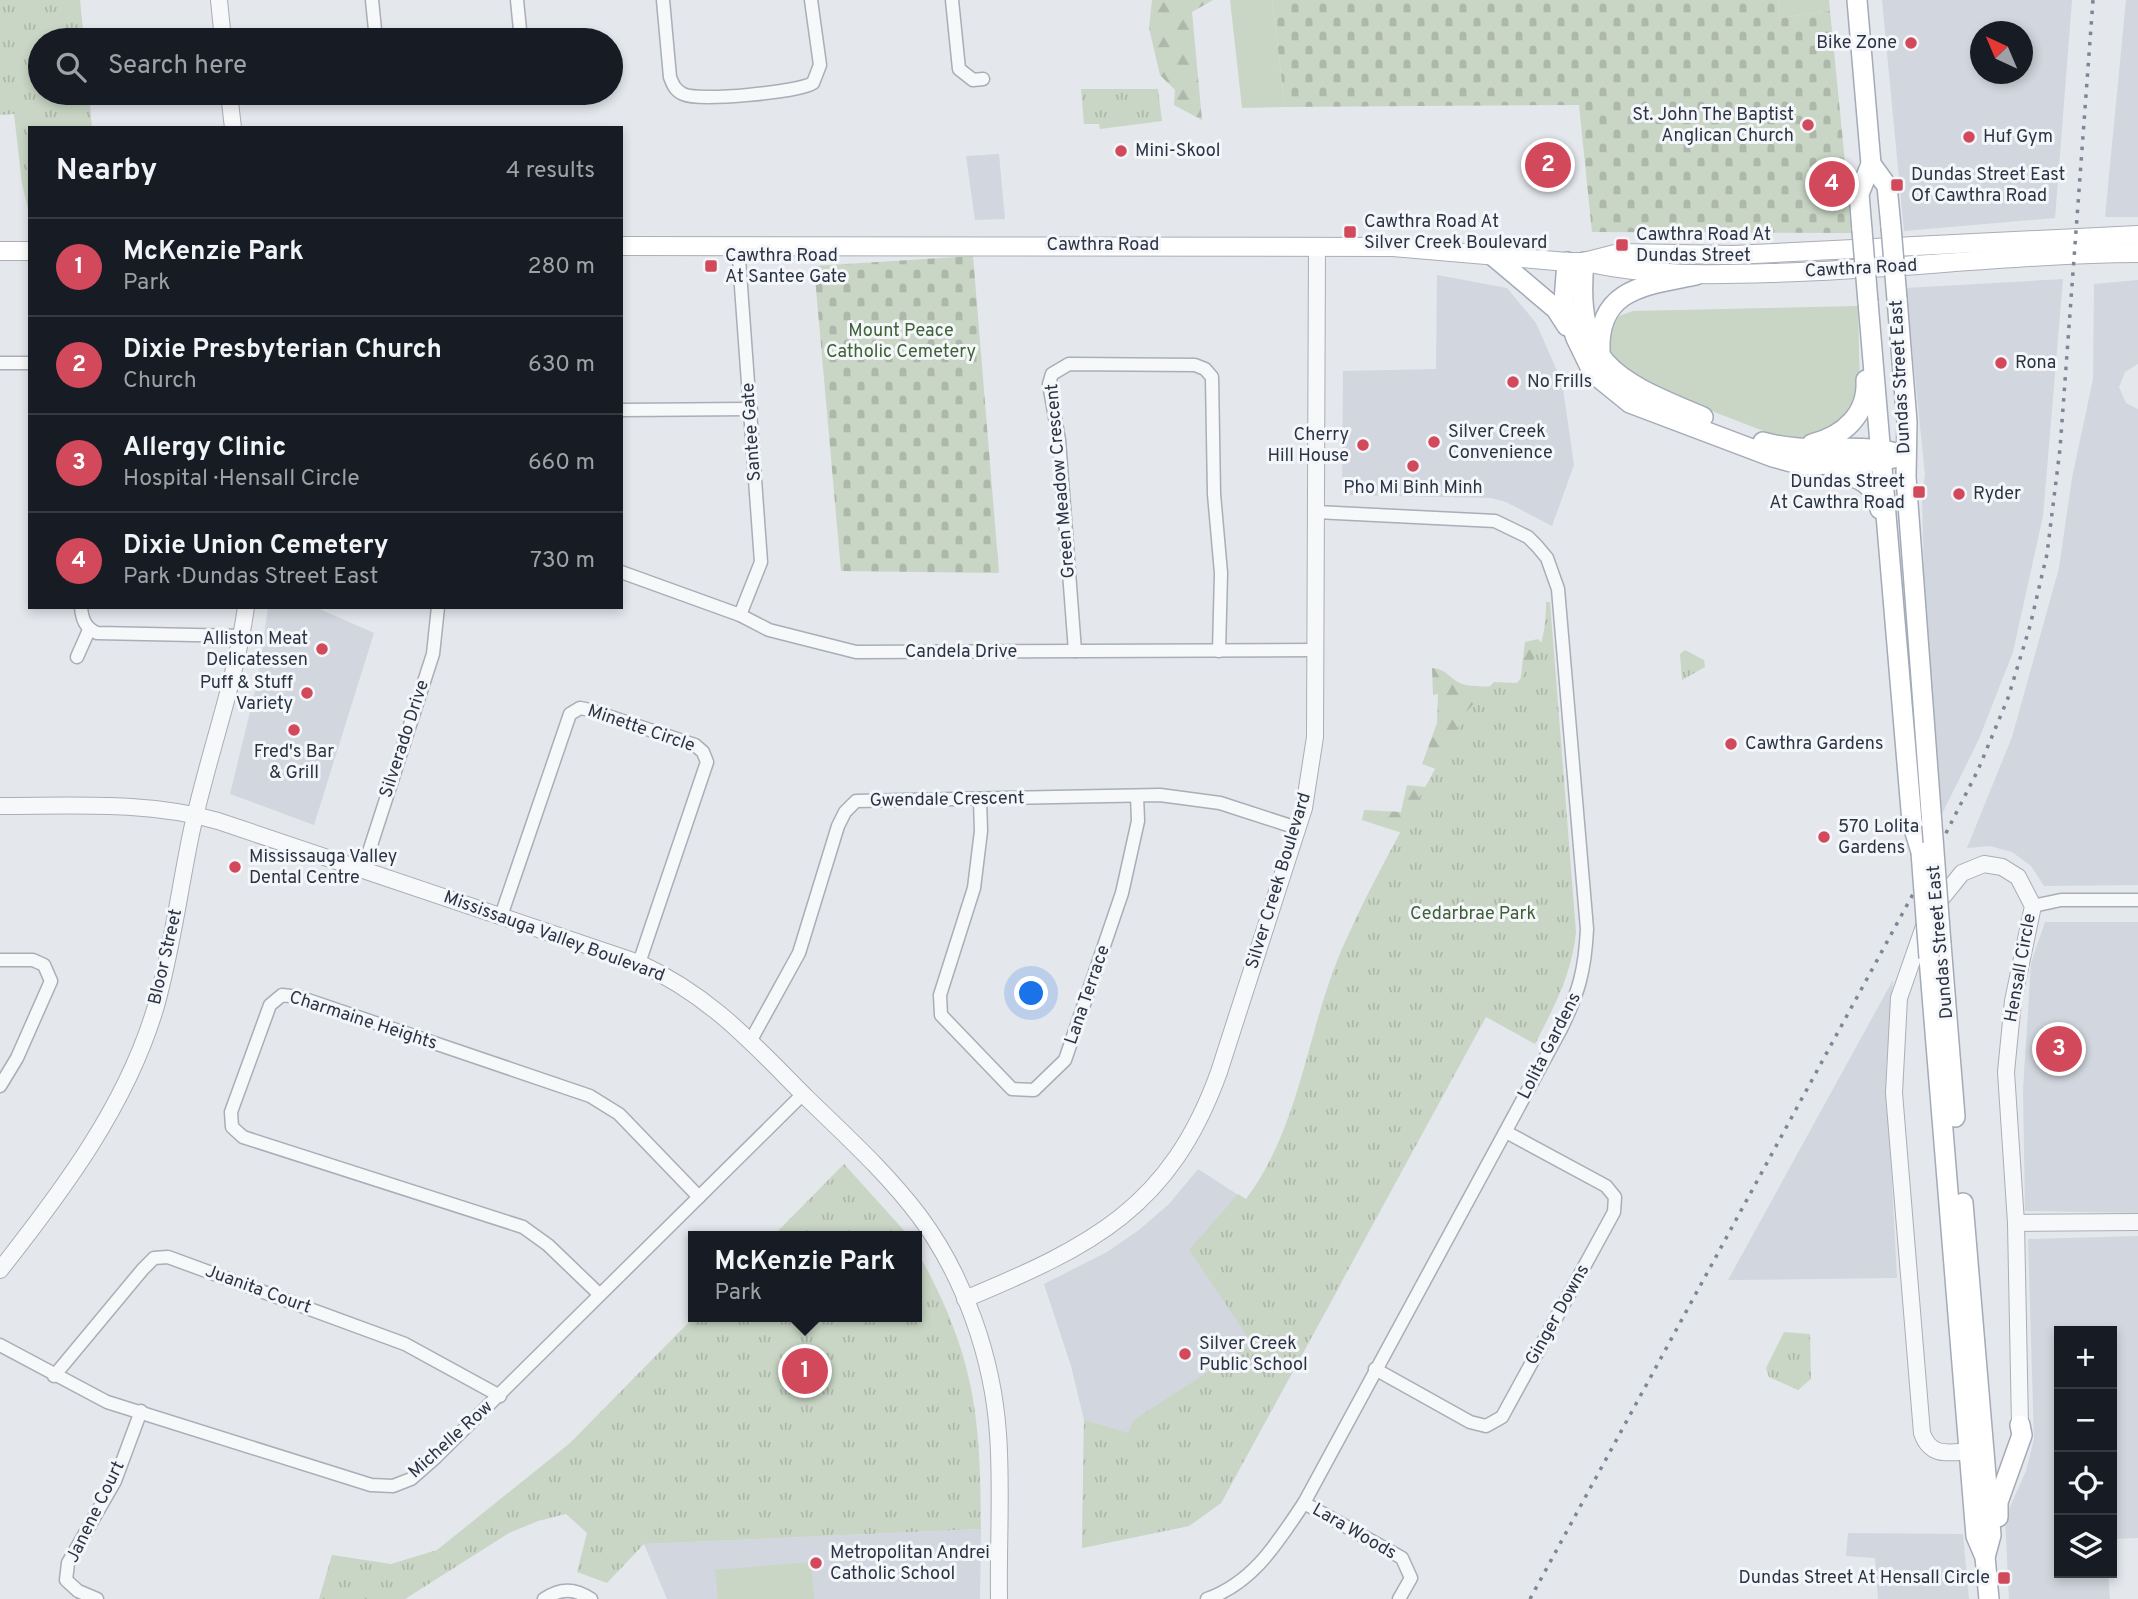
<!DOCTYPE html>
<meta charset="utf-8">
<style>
body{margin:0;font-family:Overpass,sans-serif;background:#242831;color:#f1f3f6}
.controls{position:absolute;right:21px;bottom:21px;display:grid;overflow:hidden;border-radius:0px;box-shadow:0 4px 10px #0003}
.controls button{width:63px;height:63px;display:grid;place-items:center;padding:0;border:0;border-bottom:2px solid #363941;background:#171b24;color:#f1f3f6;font:35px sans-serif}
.compass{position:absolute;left:1970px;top:21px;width:63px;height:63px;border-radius:50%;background:#171b24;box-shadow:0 4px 10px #0003;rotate:316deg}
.you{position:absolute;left:1032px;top:994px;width:24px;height:24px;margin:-18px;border:5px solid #fff;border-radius:50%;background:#1a73e8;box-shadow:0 0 0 10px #1a73e833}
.badge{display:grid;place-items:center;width:46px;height:46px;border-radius:50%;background:#d1495b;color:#fff;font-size:23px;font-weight:700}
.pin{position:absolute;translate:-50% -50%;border:4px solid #fff;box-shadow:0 2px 7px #0006}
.popup{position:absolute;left:688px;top:1231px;width:234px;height:91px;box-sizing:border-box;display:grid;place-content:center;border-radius:0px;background:#171b24;filter:drop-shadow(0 2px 5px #0005);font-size:23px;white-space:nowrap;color:#9ea1a6}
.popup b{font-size:26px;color:#f1f3f6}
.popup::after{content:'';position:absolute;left:50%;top:100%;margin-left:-14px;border:14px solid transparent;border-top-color:#171b24}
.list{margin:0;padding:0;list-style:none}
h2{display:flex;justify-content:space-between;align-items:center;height:91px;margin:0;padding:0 28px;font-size:30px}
h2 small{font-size:23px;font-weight:400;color:#9ea1a6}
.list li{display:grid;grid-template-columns:46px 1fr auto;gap:21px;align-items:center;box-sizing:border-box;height:98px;padding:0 28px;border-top:2px solid #363941}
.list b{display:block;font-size:26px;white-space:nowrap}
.list p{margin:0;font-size:23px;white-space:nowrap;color:#9ea1a6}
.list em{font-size:23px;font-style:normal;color:#9ea1a6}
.icon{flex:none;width:38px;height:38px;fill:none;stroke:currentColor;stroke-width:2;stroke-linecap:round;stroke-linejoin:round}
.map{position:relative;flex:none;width:2138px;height:1599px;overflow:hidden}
.search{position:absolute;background:#171b24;box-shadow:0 4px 10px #0003;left:28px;top:28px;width:595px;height:77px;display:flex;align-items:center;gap:18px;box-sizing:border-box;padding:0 24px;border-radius:38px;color:#9ea1a6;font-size:26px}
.panel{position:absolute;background:#171b24;box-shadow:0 4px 10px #0003;left:28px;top:126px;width:595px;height:483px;border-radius:0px}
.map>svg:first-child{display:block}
</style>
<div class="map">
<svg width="2138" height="1599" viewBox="0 0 2138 1599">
<defs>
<pattern id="forest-firs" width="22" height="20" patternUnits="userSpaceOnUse" patternTransform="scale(1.75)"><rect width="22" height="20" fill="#c9d6c5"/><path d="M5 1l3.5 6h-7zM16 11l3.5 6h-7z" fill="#adb8ab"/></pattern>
<pattern id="cemetery-stones" width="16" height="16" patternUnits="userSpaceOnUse" patternTransform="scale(1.75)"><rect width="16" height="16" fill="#c9d6c5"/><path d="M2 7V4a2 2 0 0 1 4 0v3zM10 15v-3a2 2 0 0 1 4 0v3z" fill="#adb8ab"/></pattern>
<pattern id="park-tufts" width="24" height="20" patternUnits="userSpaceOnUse" patternTransform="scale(1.75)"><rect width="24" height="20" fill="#c9d6c5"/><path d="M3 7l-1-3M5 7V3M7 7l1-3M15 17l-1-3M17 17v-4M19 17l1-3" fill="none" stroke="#adb8ab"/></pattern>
</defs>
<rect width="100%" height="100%" fill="#e4e7ec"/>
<g fill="#d2d6de" fill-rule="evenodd">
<path d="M1882,0h190l-17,218 -151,13zM1980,32h42v42h-42z"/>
<polygon points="2126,0 2138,0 2138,217 2105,217"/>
<polygon points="999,154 1005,219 975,220 966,156"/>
<polygon points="1437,275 1507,288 1536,323 1562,382 1574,465 1552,526 1506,502 1491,498 1342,495 1343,371 1436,369"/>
<polygon points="2063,279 2043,516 2013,652 1979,739 1942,814 1924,580 1922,496 1925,475 1906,288"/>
<polygon points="2138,280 2138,364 2125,372 2119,387 2126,403 2138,409 2138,885 2044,886 2031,866 2012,852 1990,846 1967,848 2012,737 2059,568 2072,478 2093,379 2094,284"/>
<polygon points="268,607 315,607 374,633 314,825 230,794 258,679"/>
<polygon points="2045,922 2138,922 2138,1213 2025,1211 2023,1090 2031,963"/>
<polygon points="1893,980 1886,1069 1897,1278 1728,1280"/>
<polygon points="1198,1169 1246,1200 1342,1282 1221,1503 1189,1526 1082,1548 1084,1420 1071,1366 1044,1284 1107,1252 1139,1230 1169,1204"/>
<polygon points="2138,1236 2138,1538 2112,1539 2112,1331 2059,1331 2059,1573 2108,1573 2110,1599 2009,1599 2005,1518 2026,1471 2034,1439 2028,1239"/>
<polygon points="981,1529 980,1599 667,1599 644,1544"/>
<polygon points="1848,1533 1963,1534 1969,1599 1878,1599 1875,1558 1846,1556"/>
</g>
<g fill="#c9d6c5">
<polygon points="1230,0 1272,0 1285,107 1242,108"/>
<polygon points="1778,0 1829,0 1830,11 1780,18"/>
<polygon points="1858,306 1860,391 1845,422 1803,440 1779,437 1642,384 1607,353 1609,326 1619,316 1633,311"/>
<polygon points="811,1562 814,1599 718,1599 715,1570"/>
</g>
<g fill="url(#forest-firs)">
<polygon points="1152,0 1213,0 1192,12 1202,120 1174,105 1175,90 1160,75 1149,28"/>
<path d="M1538,639l8,9 -139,213 -19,-6 14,-22 -40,-13 2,-10 37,2 6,-27 19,2 10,-18 -14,-5 15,-41 1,-29 -5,1 -1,-27c14,1 16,9 28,15 8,5 49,4 60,1l5,-42z"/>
</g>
<g fill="url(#cemetery-stones)">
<polygon points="1272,0 1778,0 1780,18 1830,11 1852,233 1592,232 1579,105 1285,107"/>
<polygon points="973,256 999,573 841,571 814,266"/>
</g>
<g fill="url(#park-tufts)">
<polygon points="0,0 80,0 84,40 40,40 40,93 89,93 92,128 30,128 30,216 22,184 14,114 0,115"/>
<polygon points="1081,89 1158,89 1162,121 1100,129 1099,124 1084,124"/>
<path d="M1546,602h4l26,330c-4,42 -22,75 -41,112l-49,-27 -265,486 -32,23 -107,22 2,-128 44,13 6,-13 118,-77 -63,-93 49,-56 8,5c56,-74 61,-174 99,-257 35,-78 81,-154 121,-230l28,-30 23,1c23,-28 29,-45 29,-81z"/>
<polygon points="1685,650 1704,660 1705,667 1682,680 1680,654"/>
<polygon points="844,1164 909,1236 773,1236"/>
<path d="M917,1251c57,102 64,163 64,278l-337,15 -37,39 -30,-11 10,-39 -21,-19 -28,7 -29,12 -104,66h-86l13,-44 59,9 46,-14 133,-107 124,-126h223z"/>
<polygon points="1784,1332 1810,1334 1811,1379 1798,1390 1769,1377 1766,1368"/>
</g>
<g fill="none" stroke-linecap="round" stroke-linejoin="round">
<defs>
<g id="minor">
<polyline points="372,0 376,40"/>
<polyline points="517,0 521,40"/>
<path d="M663,0l7,77c3,8 5,13 13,17 16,8 116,-2 130,-11l7,-18 -9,-65"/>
<polyline points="952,0 959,69 973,80 983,79"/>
<polyline points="738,245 761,562 740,615"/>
<polyline points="0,363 30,363"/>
<polyline points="621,410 751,409"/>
<polyline points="621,572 740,615 769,630 856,652 1315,650"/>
<path d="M81,607c1,12 4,21 16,26l145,3"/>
<polyline points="1075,651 1059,440 1049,384 1052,374 1069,364 1195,365 1205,369 1212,377 1214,494 1221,573 1219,651"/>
<polyline points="77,657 89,630"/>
<polyline points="980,800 981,831 974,888 940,995 941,1015 1012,1089 1034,1090 1065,1060 1122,893 1138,821 1137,796"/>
<polyline points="363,870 433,654 438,607"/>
<polyline points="2033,906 2061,900 2138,900"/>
<polyline points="501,916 570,714 580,708 590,710 695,745 703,752 707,762 639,963"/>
<polyline points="0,960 33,960 44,965 51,981 17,1058 0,1086"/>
<polyline points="751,1040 799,953 838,826 845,812 856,801 1160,795 1220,803 1297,828"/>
<polyline points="599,1294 548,1245 523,1227 243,1137 232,1127 231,1112 270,1005 282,995 299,997 590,1096 619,1114 699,1197"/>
<polyline points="0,1345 107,1402 371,1485 393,1486 411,1479 436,1457 803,1094"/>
<polyline points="1375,1369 1470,1422 1486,1426 1502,1417 1614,1212 1615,1197 1606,1186 1506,1132"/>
<polyline points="54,1376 143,1269 154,1258 168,1257 405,1344 500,1396"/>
<polyline points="1304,1503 1402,1558 1411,1578 1399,1599"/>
<polyline points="97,1599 78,1591 66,1580 68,1563 115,1481 141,1411"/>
<path d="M544,1599c17,-11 30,-11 47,0"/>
<path d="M1207,1599c47,-17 70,-56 97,-96l257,-474c18,-37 24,-59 26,-100l-29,-340 -11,-31 -10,-12 -9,-9 -33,-16 -179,-9"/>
</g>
<g id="tertiary">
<polyline points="219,0 223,40"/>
<polyline points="229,93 233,128"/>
<path d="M0,806c73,0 147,-5 218,15l421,142c72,33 113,80 168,135 39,38 80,75 113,119 45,61 73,142 78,217 4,55 0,110 1,165"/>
<polyline points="2016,1223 2138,1222"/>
<path d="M0,1270c63,-80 127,-165 156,-264 16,-57 23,-114 35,-172 16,-76 44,-149 55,-227"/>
<path d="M965,1299c127,-53 205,-91 254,-227l85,-264 11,-71 2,-490"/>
<path d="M1969,1451c-21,2 -39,6 -47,-18l-28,-340 5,-95 29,-83 34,-42 22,-9 18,3 16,10 15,29 -20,95 -7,71 10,151 4,202"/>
</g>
<g id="secondary">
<polyline points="621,246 1393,247 1567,262 1584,262 1619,253 1733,255 2138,235"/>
<polyline points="0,251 30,251"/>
<path d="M1590,263c60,13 120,12 181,10 122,-3 244,-19 367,-20"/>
</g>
<g id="primary">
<polyline points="1857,0 1871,164 1859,194 1862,230"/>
<polyline points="1871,164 1887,186 1891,227"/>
<polyline points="1492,255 1556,309 1567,326"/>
<polyline points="1567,262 1564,301 1576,338 1593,373 1630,403 1773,457 1802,465 1866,463 1894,458"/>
<path d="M1584,262c-10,104 34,119 119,155"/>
<polyline points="1897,299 1907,422 1906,477 1932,825"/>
<polyline points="1868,302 1912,822 1921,852"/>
<path d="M1600,352c-3,-64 47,-67 96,-77"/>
<path d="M1763,442c44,13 85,1 129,10"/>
<path d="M1812,444c32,-8 56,-30 54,-64"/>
<path d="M1834,474c22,0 43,11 46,35"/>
<polyline points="1941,944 1955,1117"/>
<polyline points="1929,958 1976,1536 1985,1557 1989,1599"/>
<polyline points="1963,1203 1991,1535 1985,1557"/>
<polyline points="1998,1517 1998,1502 2022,1435 2020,1425"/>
</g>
</defs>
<use href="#minor" stroke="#a9aeb7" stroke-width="15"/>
<use href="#tertiary" stroke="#a9aeb7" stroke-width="18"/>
<use href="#secondary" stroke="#a9aeb7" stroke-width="20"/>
<use href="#primary" stroke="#a3abb8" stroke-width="22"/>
<use href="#minor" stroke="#f7f8fa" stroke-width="12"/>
<use href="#tertiary" stroke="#f7f8fa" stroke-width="16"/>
<use href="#secondary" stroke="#fff" stroke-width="18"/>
<use href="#primary" stroke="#fff" stroke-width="19"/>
<polyline stroke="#7d8696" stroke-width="3.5" stroke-dasharray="3.5 7" stroke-linecap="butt" points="1530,1599 1944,837 1978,770 2008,698 2030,626 2047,554 2060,449 2093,0"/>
<defs>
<g id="primary-bridge">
<polyline points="1891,227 1897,299"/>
<polyline points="1862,230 1868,302"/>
<polyline points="1932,825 1941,944"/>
<polyline points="1921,852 1929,958"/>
</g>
</defs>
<use href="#primary-bridge" stroke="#a3abb8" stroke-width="22" stroke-linecap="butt"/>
<use href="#primary-bridge" stroke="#fff" stroke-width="19"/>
</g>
<g fill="#d1495b" stroke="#f4f6f9" stroke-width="2.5">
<circle cx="1911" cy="43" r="7"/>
<circle cx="1808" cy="125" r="7"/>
<circle cx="1969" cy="137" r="7"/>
<circle cx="1121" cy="151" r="7"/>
<rect x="1890" y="178" width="14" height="14" rx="3.5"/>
<rect x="1343" y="225" width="14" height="14" rx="3.5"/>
<rect x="1615" y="238" width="14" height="14" rx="3.5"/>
<rect x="704" y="259" width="14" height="14" rx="3.5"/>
<circle cx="2001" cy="363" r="7"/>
<circle cx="1513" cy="382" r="7"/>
<circle cx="1434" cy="442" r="7"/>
<circle cx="1363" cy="445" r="7"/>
<circle cx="1413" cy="466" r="7"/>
<rect x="1912" y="485" width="14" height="14" rx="3.5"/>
<circle cx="1959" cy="494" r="7"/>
<circle cx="322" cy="649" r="7"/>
<circle cx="307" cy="693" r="7"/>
<circle cx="294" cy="730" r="7"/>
<circle cx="1731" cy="744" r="7"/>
<circle cx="1824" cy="837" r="7"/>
<circle cx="235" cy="867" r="7"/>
<circle cx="1185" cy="1354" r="7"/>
<circle cx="816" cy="1563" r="7"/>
<rect x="1997" y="1571" width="14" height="14" rx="3.5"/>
</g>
<g text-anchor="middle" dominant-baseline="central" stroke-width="6" stroke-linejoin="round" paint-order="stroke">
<g font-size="18" fill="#2b3445" stroke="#f4f6f9" text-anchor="start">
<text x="1897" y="43" text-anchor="end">Bike Zone</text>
<text x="1794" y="115" text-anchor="end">St. John The Baptist<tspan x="1794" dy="21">Anglican Church</tspan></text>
<text x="1983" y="137">Huf Gym</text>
<text x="1135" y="151">Mini-Skool</text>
<text x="1911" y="175">Dundas Street East<tspan x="1911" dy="21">Of Cawthra Road</tspan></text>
<text x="1364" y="222">Cawthra Road At<tspan x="1364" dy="21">Silver Creek Boulevard</tspan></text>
<text x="1636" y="235">Cawthra Road At<tspan x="1636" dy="21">Dundas Street</tspan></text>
<text x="725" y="256">Cawthra Road<tspan x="725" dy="21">At Santee Gate</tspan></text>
<text x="2015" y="363">Rona</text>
<text x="1527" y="382">No Frills</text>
<text x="1448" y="432">Silver Creek<tspan x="1448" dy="21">Convenience</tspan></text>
<text x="1349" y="435" text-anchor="end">Cherry<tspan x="1349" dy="21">Hill House</tspan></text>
<text x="1905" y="482" text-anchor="end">Dundas Street<tspan x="1905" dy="21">At Cawthra Road</tspan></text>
<text x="1413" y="488" text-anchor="middle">Pho Mi Binh Minh</text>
<text x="1973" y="494">Ryder</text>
<text x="308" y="639" text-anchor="end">Alliston Meat<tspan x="308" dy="21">Delicatessen</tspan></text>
<text x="293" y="683" text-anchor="end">Puff &amp; Stuff<tspan x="293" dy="21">Variety</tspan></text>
<text x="1745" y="744">Cawthra Gardens</text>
<text x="294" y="752" text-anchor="middle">Fred's Bar<tspan x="294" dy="21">&amp; Grill</tspan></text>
<text x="1838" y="827">570 Lolita<tspan x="1838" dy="21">Gardens</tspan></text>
<text x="249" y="857">Mississauga Valley<tspan x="249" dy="21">Dental Centre</tspan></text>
<text x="1199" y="1344">Silver Creek<tspan x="1199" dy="21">Public School</tspan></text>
<text x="830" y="1553">Metropolitan Andrei<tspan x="830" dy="21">Catholic School</tspan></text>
<text x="1990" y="1578" text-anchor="end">Dundas Street At Hensall Circle</text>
</g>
<g font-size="18" fill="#2b3445" stroke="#f4f6f9">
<text x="1103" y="245">Cawthra Road</text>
<text transform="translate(1861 269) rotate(-3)">Cawthra Road</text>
<text transform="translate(1901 377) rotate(-93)">Dundas Street East</text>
<text transform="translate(752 432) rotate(-94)">Santee Gate</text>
<text transform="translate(1061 481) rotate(-95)">Green Meadow Crescent</text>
<text x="961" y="652">Candela Drive</text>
<text transform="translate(641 729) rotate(19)">Minette Circle</text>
<text transform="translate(405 739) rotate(-72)">Silverado Drive</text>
<text transform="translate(947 800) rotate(-1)">Gwendale Crescent</text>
<text transform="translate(1279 881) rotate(-73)">Silver Creek Boulevard</text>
<text transform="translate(554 937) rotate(20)">Mississauga Valley Boulevard</text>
<text transform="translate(1941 942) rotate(-95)">Dundas Street East</text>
<text transform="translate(166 957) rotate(-77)">Bloor Street</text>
<text transform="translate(2021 968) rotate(-80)">Hensall Circle</text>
<text transform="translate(1088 995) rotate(-71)">Lana Terrace</text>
<text transform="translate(363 1021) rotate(18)">Charmaine Heights</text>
<text transform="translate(1550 1046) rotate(-63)">Lolita Gardens</text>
<text transform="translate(258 1290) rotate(20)">Juanita Court</text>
<text transform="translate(1558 1315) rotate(-61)">Ginger Downs</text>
<text transform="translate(451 1440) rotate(-42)">Michelle Row</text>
<text transform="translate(96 1512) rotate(-64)">Janene Court</text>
<text transform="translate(1354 1532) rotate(30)">Lara Woods</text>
</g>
<g font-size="18" fill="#3f6138" stroke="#f4f6f9">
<text x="901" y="331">Mount Peace<tspan x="901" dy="21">Catholic Cemetery</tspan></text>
<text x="1473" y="914">Cedarbrae Park</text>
</g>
</g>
</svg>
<div class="controls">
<button>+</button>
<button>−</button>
<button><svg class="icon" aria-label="locate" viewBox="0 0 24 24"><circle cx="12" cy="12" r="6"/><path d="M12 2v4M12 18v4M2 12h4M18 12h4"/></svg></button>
<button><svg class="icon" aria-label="layers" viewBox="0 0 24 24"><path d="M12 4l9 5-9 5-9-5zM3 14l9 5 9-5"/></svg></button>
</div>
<svg class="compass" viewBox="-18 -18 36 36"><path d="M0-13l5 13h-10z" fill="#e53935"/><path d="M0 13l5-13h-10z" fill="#9ea1a6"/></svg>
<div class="you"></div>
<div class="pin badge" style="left:805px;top:1371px">1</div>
<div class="popup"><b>McKenzie Park</b>Park</div>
<div class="pin badge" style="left:1548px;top:165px">2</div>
<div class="pin badge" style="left:2059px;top:1049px">3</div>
<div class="pin badge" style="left:1832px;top:184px">4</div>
<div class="search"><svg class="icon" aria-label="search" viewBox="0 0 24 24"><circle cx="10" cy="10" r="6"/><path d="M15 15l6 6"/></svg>Search here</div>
<section class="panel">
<h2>Nearby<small>4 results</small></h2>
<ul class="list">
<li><span class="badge">1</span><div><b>McKenzie Park</b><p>Park</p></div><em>280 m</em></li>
<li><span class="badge">2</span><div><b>Dixie Presbyterian Church</b><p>Church</p></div><em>630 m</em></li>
<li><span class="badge">3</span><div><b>Allergy Clinic</b><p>Hospital · Hensall Circle</p></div><em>660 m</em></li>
<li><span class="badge">4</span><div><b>Dixie Union Cemetery</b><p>Park · Dundas Street East</p></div><em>730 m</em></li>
</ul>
</section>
</div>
